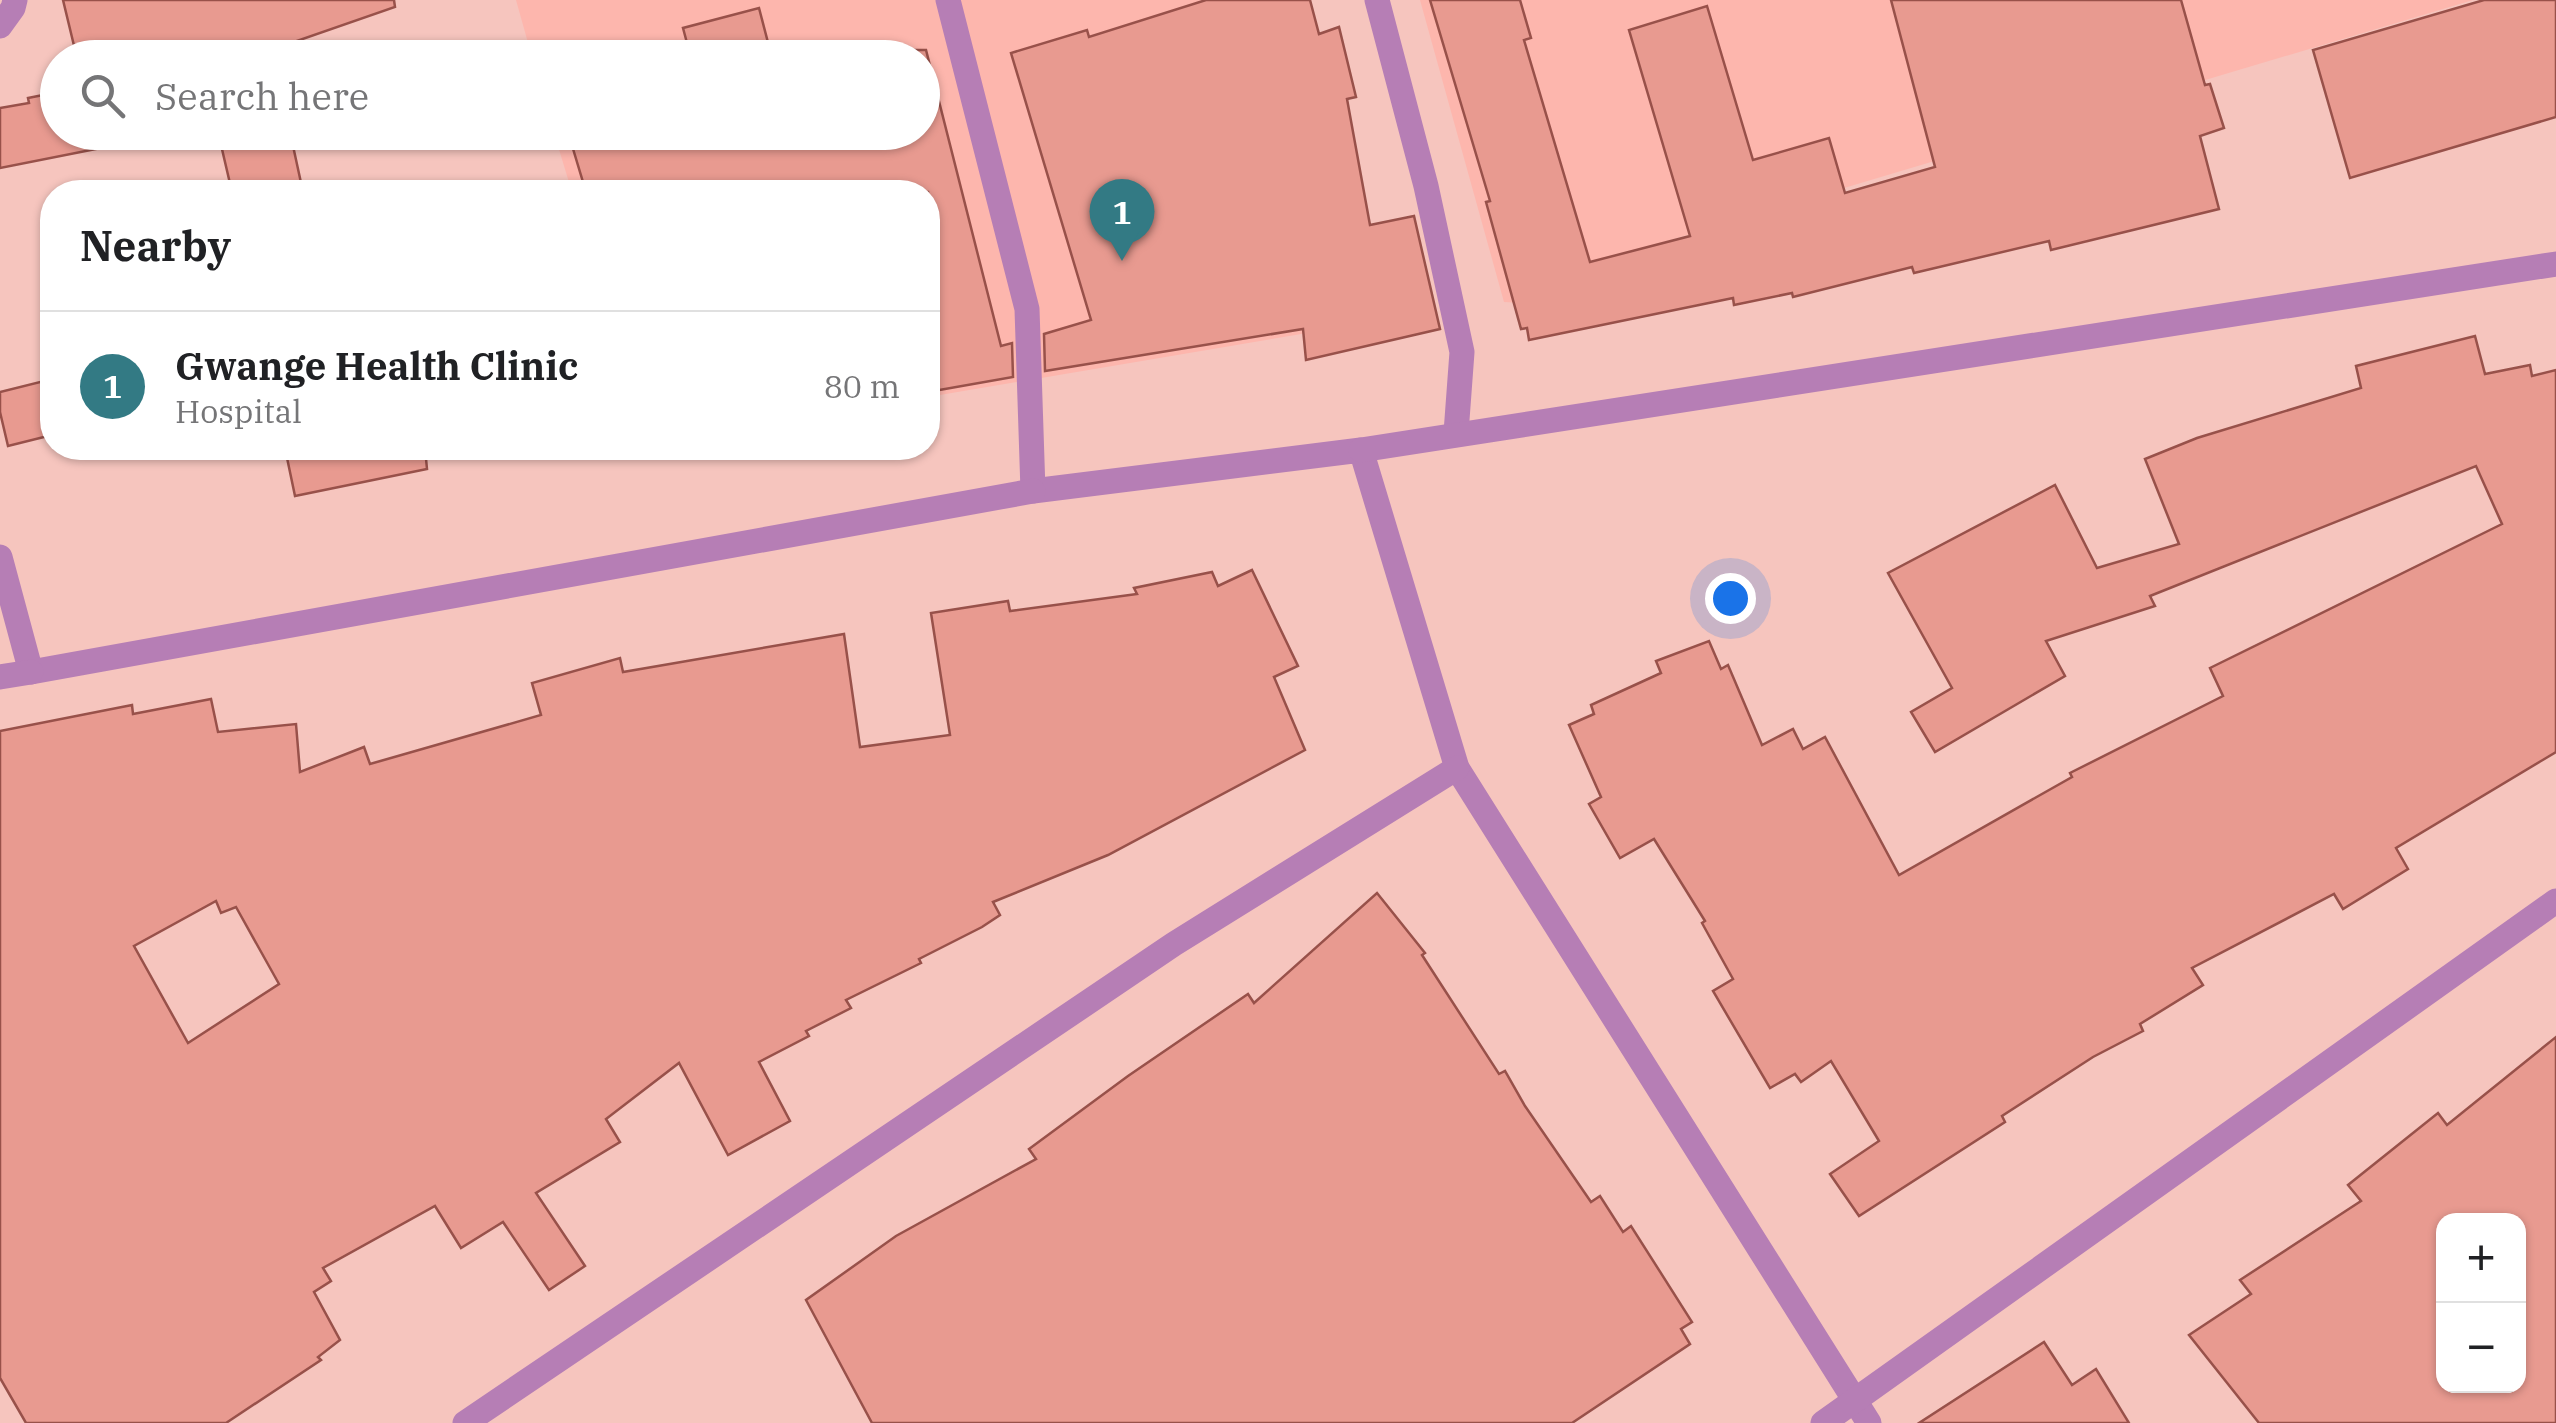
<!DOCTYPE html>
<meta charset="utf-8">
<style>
body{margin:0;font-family:"IBM Plex Serif",serif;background:#f6f6f6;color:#202124}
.controls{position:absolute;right:30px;bottom:30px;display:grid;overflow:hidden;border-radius:20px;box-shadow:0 2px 8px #0004}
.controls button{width:90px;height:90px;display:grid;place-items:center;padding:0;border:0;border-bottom:2px solid #e0e0e0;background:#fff;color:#202124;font:50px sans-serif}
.you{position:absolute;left:1730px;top:598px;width:35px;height:35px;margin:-25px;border:8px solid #fff;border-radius:50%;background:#1a73e8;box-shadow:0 0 0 15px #1a73e833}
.badge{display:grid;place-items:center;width:65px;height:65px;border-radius:50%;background:#337a84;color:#fff;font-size:32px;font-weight:700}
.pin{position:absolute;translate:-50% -82px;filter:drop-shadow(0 2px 5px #0008)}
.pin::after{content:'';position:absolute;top:52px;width:35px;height:30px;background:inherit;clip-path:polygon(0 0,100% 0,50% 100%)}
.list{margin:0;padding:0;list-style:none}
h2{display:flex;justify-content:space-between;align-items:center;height:130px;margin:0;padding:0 40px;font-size:42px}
h2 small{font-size:32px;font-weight:400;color:#757577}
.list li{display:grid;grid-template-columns:65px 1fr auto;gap:30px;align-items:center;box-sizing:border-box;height:150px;padding:0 40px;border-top:2px solid #e0e0e0}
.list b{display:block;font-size:38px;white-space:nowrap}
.list p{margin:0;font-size:32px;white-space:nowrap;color:#757577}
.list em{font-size:32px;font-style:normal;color:#757577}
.icon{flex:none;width:55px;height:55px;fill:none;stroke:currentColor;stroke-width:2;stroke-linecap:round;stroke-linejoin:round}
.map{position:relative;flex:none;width:2556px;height:1423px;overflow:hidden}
.search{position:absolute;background:#fff;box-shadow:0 2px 8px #0004;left:40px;top:40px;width:900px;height:110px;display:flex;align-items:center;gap:25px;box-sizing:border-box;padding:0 35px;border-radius:55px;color:#757577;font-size:38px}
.panel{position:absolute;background:#fff;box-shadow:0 2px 8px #0004;left:40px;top:180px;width:900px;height:280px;border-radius:40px}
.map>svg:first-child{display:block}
</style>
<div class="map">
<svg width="2556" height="1423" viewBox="0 0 2556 1423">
<rect width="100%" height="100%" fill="#f6c5be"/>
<g fill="#fdb6ad">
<polygon points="516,0 1258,0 1331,329 928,397 928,192 572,192 554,133 922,132 922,58 532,57"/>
<polygon points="1420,0 2473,0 1647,247 1553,271 1522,303 1504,302"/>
</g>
<g fill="#e89a90" stroke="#98514a" stroke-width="2.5" fill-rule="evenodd">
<polygon points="63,0 394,0 395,7 265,52 267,58 77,58"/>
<polygon points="1206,0 1310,0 1319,34 1339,27 1356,97 1347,99 1370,225 1414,216 1440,329 1306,360 1303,329 1045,371 1044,334 1091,320 1011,53 1087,30 1089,37"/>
<polygon points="1430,0 1520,0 1531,38 1524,40 1590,262 1690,236 1629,30 1707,6 1753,160 1829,138 1845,193 1935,167 1891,0 2181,0 2205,85 2210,84 2224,128 2200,136 2219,209 2051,250 2049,241 1914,273 1912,267 1793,297 1792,293 1734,305 1733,298 1529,340 1527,328 1521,329 1486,202 1490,201"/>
<polygon points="2484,0 2556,0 2556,117 2350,178 2313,50"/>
<polygon points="759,8 772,58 691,58 683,28"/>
<polygon points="906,50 926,50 1001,346 1012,343 1013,377 928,392 928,192 586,192 568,132 922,132 922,58 878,58"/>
<polygon points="58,92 58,132 109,132 111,146 0,168 0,108 29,103 28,98"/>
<polygon points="218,132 290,132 303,192 232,192"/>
<polygon points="2475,336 2485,374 2530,365 2532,376 2556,370 2556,752 2396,848 2408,869 2343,909 2334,894 2192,968 2203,985 2140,1024 2143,1031 2093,1057 2002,1116 2005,1122 1859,1216 1830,1174 1879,1141 1831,1061 1801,1082 1795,1074 1770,1088 1713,991 1733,979 1702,923 1705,921 1654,839 1620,858 1589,804 1601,797 1569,725 1594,714 1591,705 1661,673 1656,661 1709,641 1721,669 1728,665 1762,745 1793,729 1803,749 1825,737 1899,875 2072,777 2070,773 2223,696 2210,668 2502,524 2476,466 2150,596 2155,606 2046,641 2065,676 1935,752 1911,712 1952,688 1888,573 2055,485 2097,568 2179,544 2145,459 2197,438 2361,388 2356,366"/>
<polygon points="52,379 52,435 8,446 0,412 0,392"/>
<polygon points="311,448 425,448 427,469 295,496 286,453"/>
<path d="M1252,570l46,96 -24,11 31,73 -197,105 -115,47 7,13 -18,12 -63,32 2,4 -75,37 5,8 -45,23 3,5 -50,26 31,59 -62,34 -49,-92 -73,56 14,23 -84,51 49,73 -36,24 -46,-68 -42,26 -26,-42 -112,62 8,13 -17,11 26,48 -22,17 3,3 -95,63h-200l-26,-45v-647l132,-26 1,9 78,-15 7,33 78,-8 4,48 64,-25 6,17 171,-49 -9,-32 88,-25 3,14 221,-38 16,113 90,-12 -19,-122 77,-12 2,10 127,-17 -3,-6 78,-16 6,14zM216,901l5,12 15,-6 43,77 -91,59 -54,-97z"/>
<polygon points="1377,893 1425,953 1422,955 1499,1074 1505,1071 1525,1106 1591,1202 1600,1196 1623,1232 1631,1226 1692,1322 1681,1329 1690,1344 1572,1423 872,1423 806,1300 896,1236 1036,1159 1029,1149 1128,1076 1248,994 1254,1003"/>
<path d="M2556,1037v386h-297l-70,-88 62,-41 -11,-14 121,-79 -13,-16 90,-72 9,12zM2444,1220h74v166h-74z"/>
<polygon points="2044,1342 2072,1385 2096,1369 2129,1423 1919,1423"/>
</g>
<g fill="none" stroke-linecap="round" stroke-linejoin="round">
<g stroke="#b67eb5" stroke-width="25">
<polyline points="948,0 1027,309 1033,491 1361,450 1457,768 1869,1423"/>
<polyline points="1377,0 1426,186 1462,352 1456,433"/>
<polyline points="0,26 13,8 15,0"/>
<polyline points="1361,450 2556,264"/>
<polyline points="0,557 31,672 1033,491"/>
<polyline points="0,677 31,672"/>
<polyline points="465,1423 1174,944 1457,768"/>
<polyline points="1823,1423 2556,901"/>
</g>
</g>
</svg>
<div class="controls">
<button>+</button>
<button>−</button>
</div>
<div class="you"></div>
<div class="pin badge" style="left:1122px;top:261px">1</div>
<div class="search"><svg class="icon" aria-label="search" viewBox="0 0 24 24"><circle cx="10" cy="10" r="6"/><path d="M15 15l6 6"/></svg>Search here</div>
<section class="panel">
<h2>Nearby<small></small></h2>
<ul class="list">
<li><span class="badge">1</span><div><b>Gwange Health Clinic</b><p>Hospital</p></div><em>80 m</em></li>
</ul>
</section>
</div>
